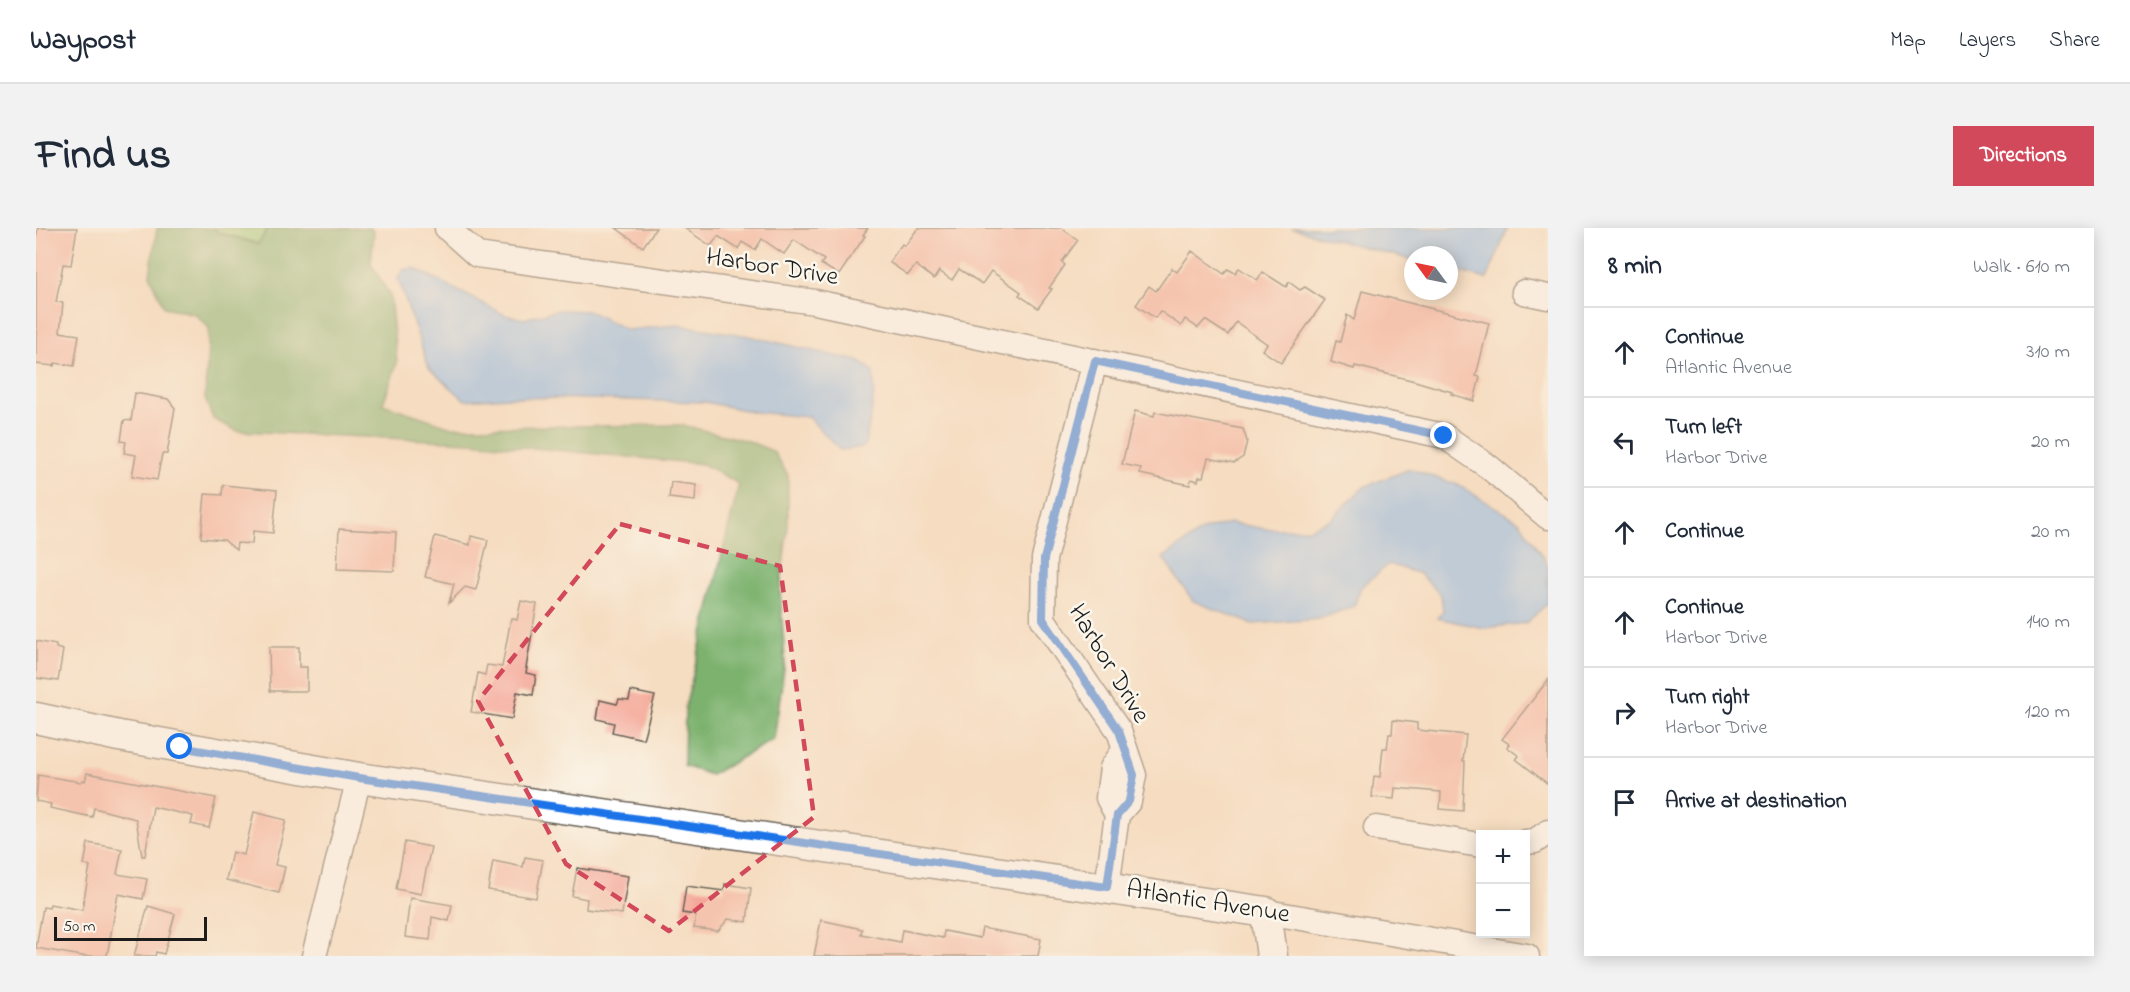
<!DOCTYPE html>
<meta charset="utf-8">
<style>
body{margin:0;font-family:"Indie Flower",sans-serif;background:#f2f2f3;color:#1f2937}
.controls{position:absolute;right:18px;bottom:18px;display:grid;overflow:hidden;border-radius:0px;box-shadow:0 3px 15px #0003}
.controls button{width:54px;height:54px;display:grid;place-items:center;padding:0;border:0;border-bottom:2px solid #e0e1e3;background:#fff;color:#1f2937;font:30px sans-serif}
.compass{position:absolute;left:1368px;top:18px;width:54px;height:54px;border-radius:50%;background:#fff;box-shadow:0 3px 15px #0003;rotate:303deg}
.scale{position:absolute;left:18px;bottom:15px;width:153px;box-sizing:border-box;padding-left:6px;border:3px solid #1c1c1c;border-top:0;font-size:16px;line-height:21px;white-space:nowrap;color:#1c1c1c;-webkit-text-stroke:4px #fbf7ec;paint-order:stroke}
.stop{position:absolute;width:18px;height:18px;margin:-14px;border:4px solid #1a73e8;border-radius:50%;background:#fff}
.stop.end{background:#1a73e8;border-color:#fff;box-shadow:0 2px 6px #0008}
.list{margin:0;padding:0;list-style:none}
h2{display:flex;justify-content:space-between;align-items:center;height:78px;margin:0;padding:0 24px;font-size:26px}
h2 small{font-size:20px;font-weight:400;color:#747a83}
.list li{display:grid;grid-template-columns:39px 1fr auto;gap:18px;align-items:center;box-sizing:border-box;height:90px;padding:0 24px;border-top:2px solid #e0e1e3}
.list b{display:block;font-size:22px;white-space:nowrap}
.list p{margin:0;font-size:20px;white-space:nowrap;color:#747a83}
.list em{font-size:20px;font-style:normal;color:#747a83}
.icon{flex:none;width:33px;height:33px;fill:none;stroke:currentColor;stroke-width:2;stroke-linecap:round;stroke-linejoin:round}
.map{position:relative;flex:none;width:1512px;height:728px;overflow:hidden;border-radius:0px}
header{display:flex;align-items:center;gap:36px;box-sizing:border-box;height:84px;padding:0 30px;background:#fff;border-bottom:2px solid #e0e1e3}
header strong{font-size:28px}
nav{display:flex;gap:33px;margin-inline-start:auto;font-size:21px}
.intro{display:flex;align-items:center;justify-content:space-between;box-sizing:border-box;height:144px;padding:0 36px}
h1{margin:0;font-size:42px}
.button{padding:15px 27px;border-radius:0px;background:#d1495b;color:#fff;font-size:21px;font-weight:700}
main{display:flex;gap:36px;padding:0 36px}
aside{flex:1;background:#fff;border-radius:0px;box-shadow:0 3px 15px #0003}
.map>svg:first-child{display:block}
</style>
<header>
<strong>Waypost</strong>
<nav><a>Map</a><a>Layers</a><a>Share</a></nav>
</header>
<div class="intro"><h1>Find us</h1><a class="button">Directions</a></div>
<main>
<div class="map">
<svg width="1512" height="728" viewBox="0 0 1512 728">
<rect width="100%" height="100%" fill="#fbf7ec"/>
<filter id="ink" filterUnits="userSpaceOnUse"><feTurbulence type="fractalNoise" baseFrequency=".0167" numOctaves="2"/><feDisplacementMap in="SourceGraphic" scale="12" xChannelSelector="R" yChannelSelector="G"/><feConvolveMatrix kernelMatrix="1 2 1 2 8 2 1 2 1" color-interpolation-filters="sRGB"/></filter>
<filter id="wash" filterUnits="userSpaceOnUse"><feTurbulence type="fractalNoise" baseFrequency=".008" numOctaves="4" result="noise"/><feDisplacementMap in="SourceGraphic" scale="24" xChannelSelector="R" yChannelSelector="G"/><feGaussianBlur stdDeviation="1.35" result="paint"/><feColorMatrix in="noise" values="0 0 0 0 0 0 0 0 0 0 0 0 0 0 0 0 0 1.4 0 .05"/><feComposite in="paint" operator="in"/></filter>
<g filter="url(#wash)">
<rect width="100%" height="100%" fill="#f5ddc1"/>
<polygon fill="#9cd080" stroke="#5c764e" stroke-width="1.5" points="178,0 232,0 223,16 181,4"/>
<polygon fill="#7db26e" stroke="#4c6745" stroke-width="1.5" points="121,0 178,0 181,4 222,16 232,0 334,0 338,4 335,35 354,68 361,135 347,176 416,199 646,197 712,213 737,223 752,247 752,299 744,363 749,433 738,511 675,547 648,538 649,480 703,256 667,236 434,214 201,203 177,191 169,171 173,100 159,86 128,79 114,47"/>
<g fill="#80b6ee" stroke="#4e6985" stroke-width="1.5">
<polygon points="1255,0 1472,0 1451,51 1413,41 1413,27 1377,27 1377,32"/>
<path d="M378,40l91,47 19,4 34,-9 31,1 38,19 51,-5 71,11 109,25 15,10c3,25 -3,52 -9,76l-24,3 -32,-33 -54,-5 -49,-10 -196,-5 -44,3 -36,-32 -31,-90 5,-8z"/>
<polygon points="1374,241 1422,257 1484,294 1512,337 1512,375 1490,395 1448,400 1401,390 1407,383 1405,367 1384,346 1353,336 1325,359 1318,378 1283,391 1216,396 1157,373 1127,330 1167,302 1194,295 1231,301 1272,301 1295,291 1328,259"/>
</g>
<g id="blocks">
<g fill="#f4a798">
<polygon points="2,0 41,0 35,37 27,36 20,74 27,75 24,104 43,107 38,138 19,135 18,138 0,136 0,9"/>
<polygon points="580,0 620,0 607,19"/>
<polygon points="648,0 832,0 827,7 829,8 803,47 785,36 788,32 758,12 748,26 726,11 719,22 706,14 702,21 682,8 675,18"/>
<polygon points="882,0 1025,0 1042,12 1026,34 1029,37 1013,60 1016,61 1002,80 983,67 985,64 955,43 946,56 923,41 916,52 903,43 898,51 880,37 872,47 853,34 866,16 869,18"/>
<polygon points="1156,23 1188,46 1192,41 1199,45 1203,40 1221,52 1227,44 1250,59 1253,54 1264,62 1269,59 1289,72 1245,135 1226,122 1231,116 1200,94 1192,107 1169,92 1162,100 1149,91 1145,98 1124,83 1119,90 1100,77 1113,58 1120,63 1136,40 1141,44"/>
<polygon points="1326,63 1453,95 1440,148 1444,149 1438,173 1415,166 1416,164 1379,153 1319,138 1318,141 1295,134 1300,113 1304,114 1311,87 1318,92"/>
<polygon points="99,165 132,171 139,180 131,226 126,226 121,252 96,248 100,227 88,225 90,214 85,213 88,192 95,193"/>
<polygon points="1099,183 1118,188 1119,184 1207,201 1211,213 1207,229 1198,235 1172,230 1167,249 1163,249 1162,253 1155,251 1154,257 1104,246 1105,240 1086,236"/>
<polygon points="635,254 660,257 659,273 633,270"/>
<polygon points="187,257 241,262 237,305 217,303 216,316 201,315 200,322 188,312 165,310 169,266 186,267"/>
<polygon points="303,301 360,304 358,343 301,341"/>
<polygon points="399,308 434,317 435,308 452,312 440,362 429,359 413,375 418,356 389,349"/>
<polygon points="485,373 501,376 490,440 491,440 490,445 500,447 497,467 481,464 476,491 435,484 442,445 449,447 451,437 466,439 475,390 481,392"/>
<polygon points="0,413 20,417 20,420 27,422 22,453 0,450"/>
<polygon points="233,419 263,419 263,439 271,439 271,463 234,463"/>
<polygon points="1512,452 1512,556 1480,531 1483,528 1471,519 1473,516 1466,511"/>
<polygon points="595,463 619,468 607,511 576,504 578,495 561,491 564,472 581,476 583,471 593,472"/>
<polygon points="1357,492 1381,495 1381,502 1430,507 1427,533 1429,533 1427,583 1404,581 1405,564 1359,560 1358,571 1336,569 1338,548 1344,549 1347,520 1351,520 1353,506 1356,506"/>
<polygon points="51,545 180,570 173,600 155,596 157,588 117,579 109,628 106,628 100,591 58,580 56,589 14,580 15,576 0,573 2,547 45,554 46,552 49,553"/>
<polygon points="218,584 250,592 239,637 249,639 243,665 190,652 196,624 208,627"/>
<polygon points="369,614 395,619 385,666 360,661"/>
<polygon points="52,615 86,621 81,646 111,651 107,671 82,666 71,728 46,728 0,720 7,679 13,680 14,676 46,682 54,638 48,637"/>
<polygon points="489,629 507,632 500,670 452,662 457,633 487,639"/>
<polygon points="541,640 592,648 586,686 550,681 551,671 536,668"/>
<polygon points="689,656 715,660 711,694 692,691 682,703 658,700 660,687 646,685 650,658 688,663"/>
<polygon points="374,670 416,677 413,693 396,689 394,712 369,709"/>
<polygon points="112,678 139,686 128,726 120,724 119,728 98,728"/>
<polygon points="785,692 826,701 825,706 864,714 866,702 907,710 908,703 944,710 946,700 1005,711 1002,728 778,728"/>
</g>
</g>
</g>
<g filter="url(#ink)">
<use href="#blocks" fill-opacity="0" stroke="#686056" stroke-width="1.5"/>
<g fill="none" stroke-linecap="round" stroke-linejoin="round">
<defs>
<g id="minor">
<polyline points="411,0 441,27 779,74 1408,208 1453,239 1512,289"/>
<polyline points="1488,64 1512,69"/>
<polyline points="1059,133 1008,331 1007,391 1083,503 1098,547 1093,573 1081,587"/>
<polyline points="1340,600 1444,617"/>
<polyline points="1490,614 1499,613 1512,604"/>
<polyline points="1071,659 1081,587 1072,570 1076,540 1089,521"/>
<polyline points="1230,684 1491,728"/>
<polyline points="278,728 323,550"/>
</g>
<polyline id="major" points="0,490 83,508 323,550 1230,684 1236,728"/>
</defs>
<use href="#minor" stroke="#686056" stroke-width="27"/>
<use href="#major" stroke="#686056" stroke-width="33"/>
<use href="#minor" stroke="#fff" stroke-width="24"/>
<use href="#major" stroke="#fff" stroke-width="30"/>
</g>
</g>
<g fill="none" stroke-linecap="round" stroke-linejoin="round" filter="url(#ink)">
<polyline stroke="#1a73e8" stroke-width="8" points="144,519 323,550 1071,659 1081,587 1093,573 1098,547 1083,503 1007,391 1008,331 1059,133 1408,208"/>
</g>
<path d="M0 0H1512V728H0ZM584,296l160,42 34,251 -145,114 -103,-67 -88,-163z" fill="#f5ddc1" fill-opacity=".55" fill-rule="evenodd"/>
<path fill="none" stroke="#d1495b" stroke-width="4.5" stroke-dasharray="12 8" stroke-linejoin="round" d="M584,296l160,42 34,251 -145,114 -103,-67 -88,-163z"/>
<g text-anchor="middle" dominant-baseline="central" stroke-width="5" stroke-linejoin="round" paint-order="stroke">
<g font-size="26" fill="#1c1c1c" stroke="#fbf7ec">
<text transform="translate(736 40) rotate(9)">Harbor Drive</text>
<text transform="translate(1072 436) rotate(59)">Harbor Drive</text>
<text transform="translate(1172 675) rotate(9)">Atlantic Avenue</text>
</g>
</g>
</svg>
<div class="controls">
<button>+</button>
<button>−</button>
</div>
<svg class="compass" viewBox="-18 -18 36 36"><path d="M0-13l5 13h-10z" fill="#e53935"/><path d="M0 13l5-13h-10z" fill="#747a83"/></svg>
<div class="scale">50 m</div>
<div class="stop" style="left:144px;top:519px"></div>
<div class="stop end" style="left:1408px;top:208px"></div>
</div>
<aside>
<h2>8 min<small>Walk · 610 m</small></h2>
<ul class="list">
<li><svg class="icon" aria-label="ahead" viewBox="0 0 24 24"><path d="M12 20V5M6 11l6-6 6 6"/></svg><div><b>Continue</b><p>Atlantic Avenue</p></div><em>310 m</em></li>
<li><svg class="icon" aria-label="left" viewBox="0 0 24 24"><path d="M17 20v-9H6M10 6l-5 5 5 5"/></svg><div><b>Turn left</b><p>Harbor Drive</p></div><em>20 m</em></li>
<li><svg class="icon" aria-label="ahead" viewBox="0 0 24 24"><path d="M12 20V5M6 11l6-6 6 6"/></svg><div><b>Continue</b></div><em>20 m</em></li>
<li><svg class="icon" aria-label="ahead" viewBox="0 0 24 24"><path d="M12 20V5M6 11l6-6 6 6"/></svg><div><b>Continue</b><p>Harbor Drive</p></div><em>140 m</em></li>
<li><svg class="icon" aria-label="right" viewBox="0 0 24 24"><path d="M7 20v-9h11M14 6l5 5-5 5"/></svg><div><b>Turn right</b><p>Harbor Drive</p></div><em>120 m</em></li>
<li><svg class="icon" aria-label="arrive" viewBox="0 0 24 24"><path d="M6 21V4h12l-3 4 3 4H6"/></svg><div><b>Arrive at destination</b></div></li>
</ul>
</aside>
</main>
